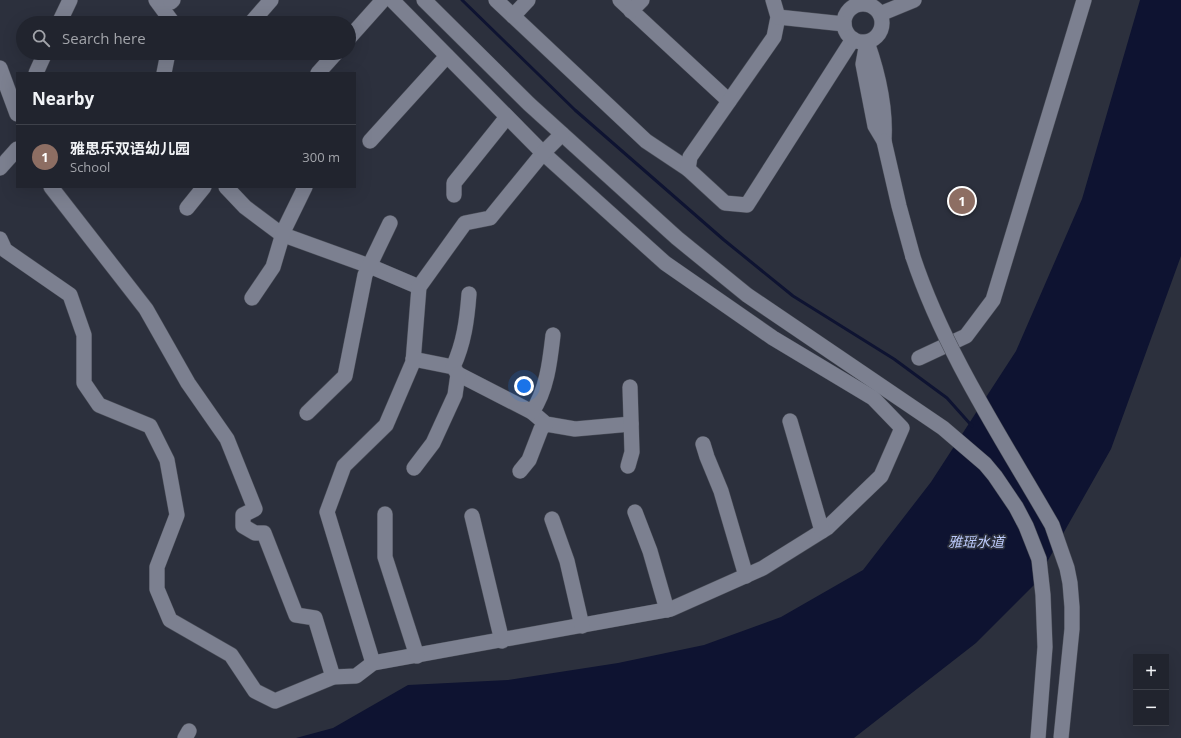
<!DOCTYPE html>
<meta charset="utf-8">
<style>
body{margin:0;font-family:"Open Sans","Noto Sans SC",sans-serif;background:#292c36;color:#f1f3f6}
.controls{position:absolute;right:12px;bottom:12px;display:grid;overflow:hidden;border-radius:0px;box-shadow:0 4px 16px #0002}
.controls button{width:36px;height:36px;display:grid;place-items:center;padding:0;border:0;border-bottom:1px solid #3e414a;background:#21242e;color:#f1f3f6;font:20px sans-serif}
.you{position:absolute;left:524px;top:386px;width:14px;height:14px;margin:-10px;border:3px solid #fff;border-radius:50%;background:#1a73e8;box-shadow:0 0 0 6px #1a73e833}
.badge{display:grid;place-items:center;width:26px;height:26px;border-radius:50%;background:#e7ac37;color:#fff;font-size:13px;font-weight:700}
.pin{position:absolute;translate:-50% -50%;border:2px solid #fff;box-shadow:0 1px 4px #0006}
.list{margin:0;padding:0;list-style:none}
h2{display:flex;justify-content:space-between;align-items:center;height:52px;margin:0;padding:0 16px;font-size:17px}
h2 small{font-size:13px;font-weight:400;color:#a2a4aa}
.list li{display:grid;grid-template-columns:26px 1fr auto;gap:12px;align-items:center;box-sizing:border-box;height:64px;padding:0 16px;border-top:1px solid #3e414a}
.list b{display:block;font-size:15px;white-space:nowrap}
.list p{margin:0;font-size:13px;white-space:nowrap;color:#a2a4aa}
.list em{font-size:13px;font-style:normal;color:#a2a4aa}
.icon{flex:none;width:22px;height:22px;fill:none;stroke:currentColor;stroke-width:2;stroke-linecap:round;stroke-linejoin:round}
.map{position:relative;flex:none;width:1181px;height:738px;overflow:hidden}
.search{position:absolute;background:#21242e;box-shadow:0 4px 16px #0002;left:16px;top:16px;width:340px;height:44px;display:flex;align-items:center;gap:10px;box-sizing:border-box;padding:0 14px;border-radius:22px;color:#a2a4aa;font-size:15px}
.panel{position:absolute;background:#21242e;box-shadow:0 4px 16px #0002;left:16px;top:72px;width:340px;height:116px;border-radius:0px}
.map>svg:first-child{display:block}
</style>
<div class="map">
<svg width="1181" height="738" viewBox="0 0 1181 738">
<rect width="100%" height="100%" fill="#2c303d"/>
<polygon fill="#0e1331" points="1140,0 1181,0 1181,256 1111,449 1034,585 976,643 854,738 296,738 333,728 408,685 508,680 618,663 704,645 781,617 863,570 931,482 1016,351 1082,199"/>
<g fill="none" stroke-linecap="round" stroke-linejoin="round">
<polyline stroke="#0e1331" stroke-width="3" points="462,0 575,110 724,240 793,296 894,359 947,398 972,426"/>
<defs>
<g id="minor">
<polyline points="156,0 173,23"/>
<polyline points="424,0 529,104 677,238 747,295 943,428 985,464 995,476 1016,507 1026,526 1039,559 1043,595 1045,647 1038,738"/>
<polyline points="496,0 646,141 688,169"/>
<polyline points="620,0 729,101"/>
<polyline points="773,0 778,17 774,37 690,157 688,169 725,203 747,205 853,39"/>
<polyline points="171,2 173,0"/>
<circle cx="863" cy="23" r="19"/>
<polyline points="631,11 642,0"/>
<polyline points="880,14 914,0"/>
<polyline points="513,16 528,0"/>
<polyline points="778,17 844,24"/>
<polyline points="59,23 70,0"/>
<polyline points="251,23 271,0"/>
<polyline points="349,38 383,0"/>
<path d="M867,42c11,31 19,66 17,99l-9,-15 -12,-62z"/>
<polyline points="0,68 17,114"/>
<polyline points="36,73 45,53"/>
<polyline points="164,73 168,53"/>
<polyline points="318,73 336,53"/>
<polyline points="370,141 447,56"/>
<polyline points="884,141 899,206 913,257"/>
<polyline points="0,168 17,149"/>
<polyline points="51,187 146,309 188,383 227,439 255,509 243,515 243,526 255,533 264,533 296,615 315,618 333,677"/>
<polyline points="226,187 245,207 281,234 372,267 419,287"/>
<polyline points="454,195 454,183 507,117"/>
<polyline points="187,208 204,187"/>
<polyline points="0,239 5,250 70,295 84,335 84,383 99,405 150,426 167,460 177,515 157,567 157,589 170,620 231,655 255,691 275,701 333,677 356,676 373,663 671,609 763,568 827,528 881,476 902,428 873,398 773,338 665,263 543,153 392,0"/>
<polyline points="252,298 273,267 284,230 305,187"/>
<polyline points="919,358 966,336 993,300 1084,0"/>
<polyline points="413,359 453,367 458,374 532,412 546,424 575,429 631,424"/>
<path d="M453,367c11,-24 14,-47 16,-73"/>
<path d="M532,412c15,-22 18,-51 21,-77"/>
<polyline points="307,413 345,376 365,275 390,223"/>
<polyline points="790,421 822,531"/>
<polyline points="703,444 707,457 721,491 746,576"/>
<polyline points="628,466 632,452 630,387"/>
<polyline points="414,468 433,443 455,395 458,374"/>
<polyline points="520,471 529,460 541,429 546,424"/>
<polyline points="635,512 650,551 667,610"/>
<polyline points="385,514 385,557 417,656"/>
<polyline points="472,516 502,641"/>
<polyline points="552,519 567,561 582,626"/>
<polyline points="373,663 327,512 344,466 386,425 413,362 419,287 465,223 490,218 543,153 562,134"/>
<polyline points="185,738 189,731"/>
</g>
</defs>
<use href="#minor" stroke="#4a4d58" stroke-width="16"/>
<use href="#minor" stroke="#7c8090" stroke-width="15"/>
<defs>
<path id="minor-bridge" d="M913,257c32,96 89,181 139,268l15,43 3,15 2,24v22l-11,109"/>
</defs>
<use href="#minor-bridge" stroke="#4a4d58" stroke-width="16" stroke-linecap="butt"/>
<use href="#minor-bridge" stroke="#7c8090" stroke-width="15"/>
</g>
<g text-anchor="middle" dominant-baseline="central" stroke-width="3.5" stroke-linejoin="round" paint-order="stroke">
<g font-size="14" font-style="italic" fill="#bbc9fa" stroke="#2c303d">
<text x="976" y="541">雅瑶水道</text>
</g>
</g>
</svg>
<div class="controls">
<button>+</button>
<button>−</button>
</div>
<div class="you"></div>
<div class="pin badge" style="left:962px;top:201px;background:#8d6e63">1</div>
<div class="search"><svg class="icon" aria-label="search" viewBox="0 0 24 24"><circle cx="10" cy="10" r="6"/><path d="M15 15l6 6"/></svg>Search here</div>
<section class="panel">
<h2>Nearby<small></small></h2>
<ul class="list">
<li><span class="badge" style="background:#8d6e63">1</span><div><b>雅思乐双语幼儿园</b><p>School</p></div><em>300 m</em></li>
</ul>
</section>
</div>
